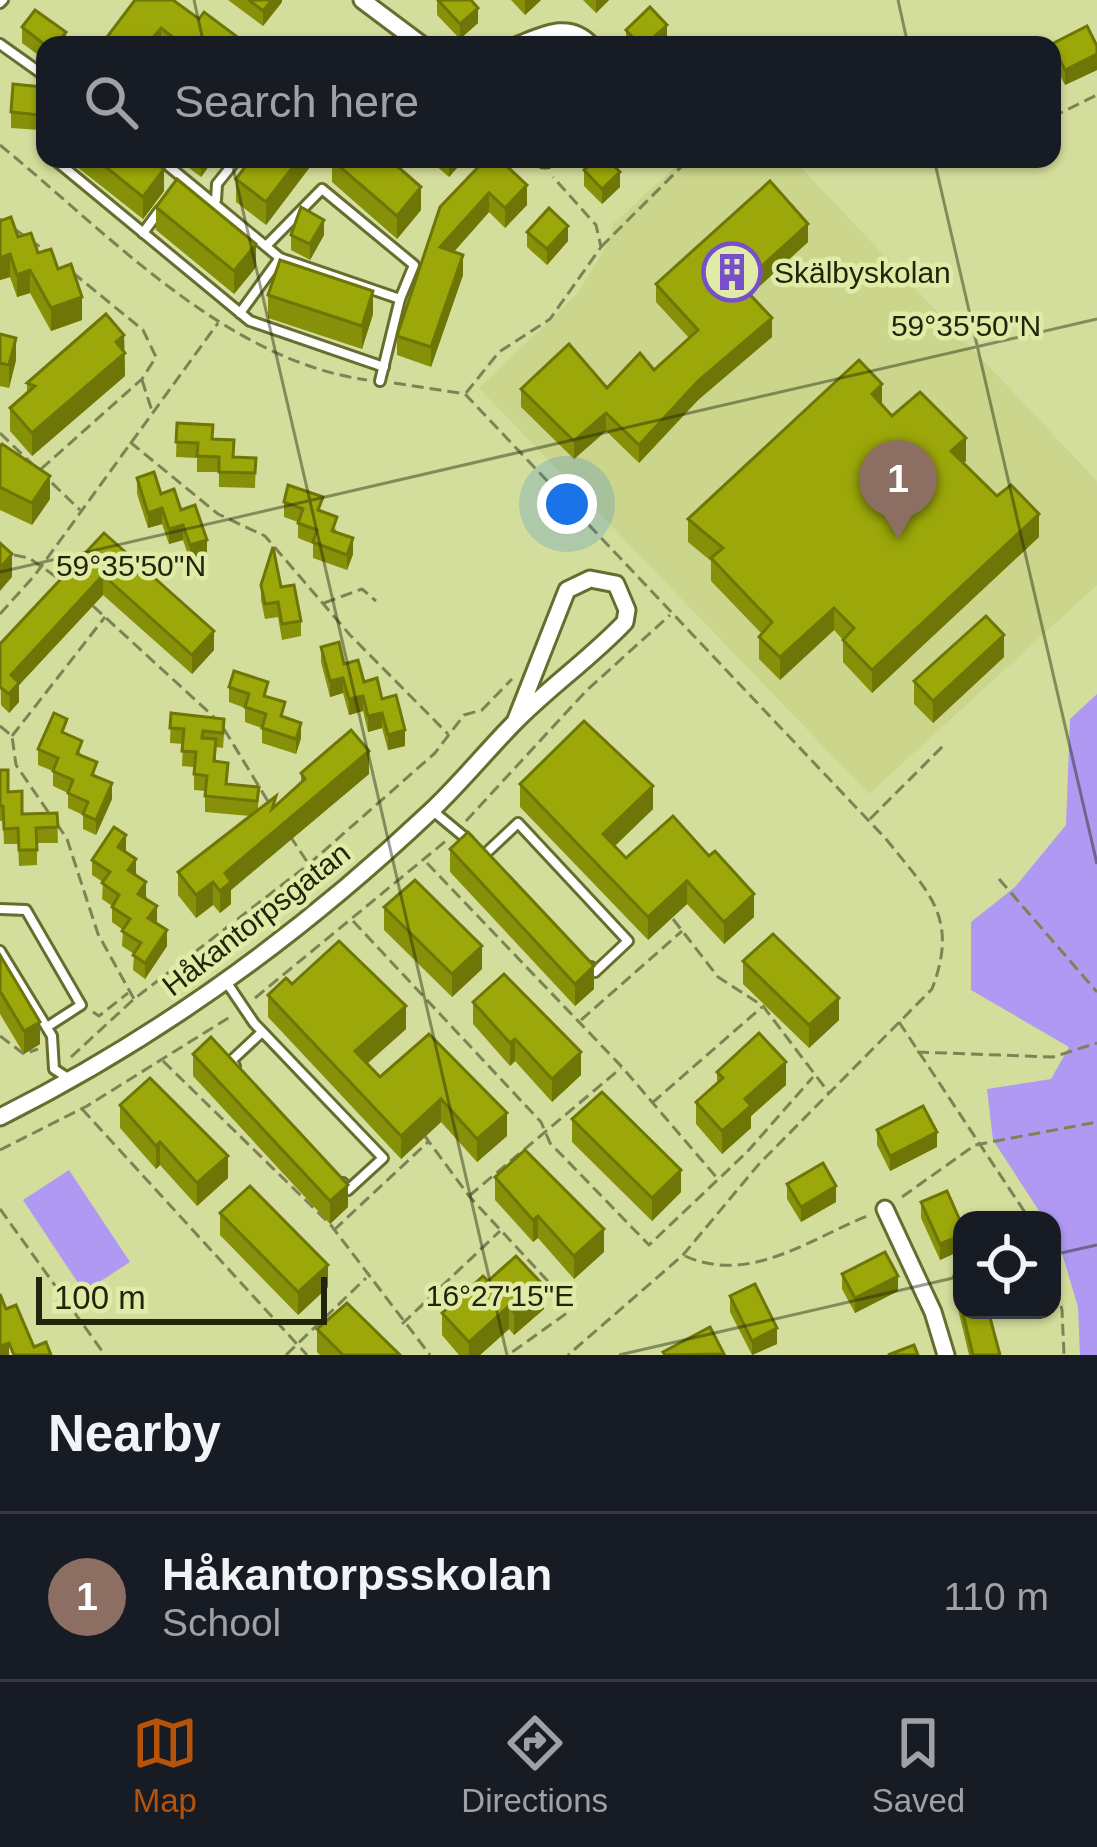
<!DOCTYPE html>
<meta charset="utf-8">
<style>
body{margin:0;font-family:Arial,sans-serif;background:#20242c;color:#f1f3f6}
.controls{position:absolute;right:36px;bottom:36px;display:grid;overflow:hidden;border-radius:24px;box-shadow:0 3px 9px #0004}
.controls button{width:108px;height:108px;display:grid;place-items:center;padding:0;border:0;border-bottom:3px solid #363941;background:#171b24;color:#f1f3f6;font:60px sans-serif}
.scale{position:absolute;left:36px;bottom:30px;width:291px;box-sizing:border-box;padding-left:12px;border:6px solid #22250a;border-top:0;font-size:33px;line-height:42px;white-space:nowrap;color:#22250a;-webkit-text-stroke:9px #e1eba8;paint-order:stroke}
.you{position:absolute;left:567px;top:504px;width:42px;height:42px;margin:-30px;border:9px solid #fff;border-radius:50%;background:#1a73e8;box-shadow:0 0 0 18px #1a73e833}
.badge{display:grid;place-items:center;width:78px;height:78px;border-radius:50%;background:#b45309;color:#fff;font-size:39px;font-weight:700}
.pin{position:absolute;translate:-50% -99px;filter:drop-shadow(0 3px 6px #0008)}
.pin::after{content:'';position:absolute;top:63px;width:42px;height:36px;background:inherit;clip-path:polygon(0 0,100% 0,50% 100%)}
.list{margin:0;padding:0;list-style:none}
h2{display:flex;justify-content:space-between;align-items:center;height:156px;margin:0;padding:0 48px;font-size:51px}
h2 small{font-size:39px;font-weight:400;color:#9ea1a6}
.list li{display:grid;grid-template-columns:78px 1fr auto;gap:36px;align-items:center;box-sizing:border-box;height:168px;padding:0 48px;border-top:3px solid #363941}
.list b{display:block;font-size:45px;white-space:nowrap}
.list p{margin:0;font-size:39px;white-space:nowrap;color:#9ea1a6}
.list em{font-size:39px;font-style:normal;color:#9ea1a6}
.icon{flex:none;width:66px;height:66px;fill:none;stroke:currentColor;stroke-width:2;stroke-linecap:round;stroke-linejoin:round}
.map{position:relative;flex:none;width:1097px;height:1355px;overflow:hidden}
.search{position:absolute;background:#171b24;box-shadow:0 3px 9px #0004;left:36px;right:36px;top:36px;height:132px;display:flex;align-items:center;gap:30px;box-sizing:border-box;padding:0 42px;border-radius:24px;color:#9ea1a6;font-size:45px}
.sheet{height:324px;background:#171b24}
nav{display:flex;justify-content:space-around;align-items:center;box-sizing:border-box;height:168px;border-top:3px solid #363941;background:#171b24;font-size:33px;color:#9ea1a6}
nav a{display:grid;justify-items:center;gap:6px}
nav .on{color:#b45309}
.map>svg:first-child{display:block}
</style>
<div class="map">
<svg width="1097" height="1355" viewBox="0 0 1097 1355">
<rect width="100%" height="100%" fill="#d4de9c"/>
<polygon fill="#cbd58b" points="684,159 793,159 1097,481 1097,585 869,794 479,388 578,293 610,240 613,224"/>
<g fill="#b099f3">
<polygon points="1097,694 1097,1355 1080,1355 1078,1307 1052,1220 1045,1220 993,1140 987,1089 1051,1079 1069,1047 971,990 971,922 1015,887 1066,825 1070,719"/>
<polygon points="69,1170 130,1262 84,1292 23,1200"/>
</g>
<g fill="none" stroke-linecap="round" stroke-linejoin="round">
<defs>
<g id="service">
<polyline points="0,3 3,0"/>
<polyline points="0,44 45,76"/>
<polyline points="54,159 250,321 384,367"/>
<polyline points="160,159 280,258 400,299 414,265 322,189 267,245"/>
<polyline points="216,200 217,184 237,159"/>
<polyline points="143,233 160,210"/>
<polyline points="240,313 280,258"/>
<polyline points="380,381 400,299"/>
<polyline points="433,811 468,840"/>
<polyline points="484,855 518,823 628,941 595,972 591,967"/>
<polyline points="0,909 26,910 81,1005 47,1027"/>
<polyline points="0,951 52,1036 54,1069 71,1080"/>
<polyline points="227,983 254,1023 383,1158 348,1190 343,1183"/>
<polyline points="235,1066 231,1061 262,1032"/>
</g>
<g id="minor">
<polyline points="362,0 422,45"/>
<path d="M518,45c26,-10 51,-24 73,0"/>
<polyline points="544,159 546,159"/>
<path d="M0,1117c158,-79 301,-183 430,-305 31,-29 57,-62 87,-92 35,-35 75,-63 108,-98l2,-12 -11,-26 -26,-5 -23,11 -52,132"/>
<polyline points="885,1209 933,1312 946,1355"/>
</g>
</defs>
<use href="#service" stroke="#666d2e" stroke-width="14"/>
<use href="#minor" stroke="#666d2e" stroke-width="21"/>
<g stroke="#7c8354" stroke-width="3" stroke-dasharray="12 6" stroke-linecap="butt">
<polyline points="1052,117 1097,95"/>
<path d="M0,145c108,88 224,215 367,235"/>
<polyline points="0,219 46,251"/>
<polyline points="601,247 689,159"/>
<polyline points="142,380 152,411"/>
<path d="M394,383l71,11 421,445c44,55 73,79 46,150l-173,175 -76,91 -115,100"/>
<polyline points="466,393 499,352 550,319 601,247 596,225 553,177"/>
<polyline points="0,433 80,510"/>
<polyline points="130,442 218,514 265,536 350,635 448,734"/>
<polyline points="41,469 142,379 156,357 143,330 72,272"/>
<polyline points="14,555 29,558 62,581"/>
<polyline points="324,603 362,589 376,601"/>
<polyline points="93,606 214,717"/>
<polyline points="0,614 35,575 218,323"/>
<polyline points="0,726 12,736 16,765 51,816"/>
<polyline points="224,729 269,803"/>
<polyline points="12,736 105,617"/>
<polyline points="870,819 946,743"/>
<polyline points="466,821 586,691 670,615"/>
<polyline points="57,824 67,839 98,934 134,999"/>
<polyline points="290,836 308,863"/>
<polyline points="427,863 622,1067 717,1178"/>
<polyline points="999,879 1097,992"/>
<polyline points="673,919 718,977 763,1006 829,1093"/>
<polyline points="353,921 541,1122 550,1143 649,1245 747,1152 813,1077"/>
<polyline points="255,998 447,840"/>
<polyline points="93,1012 99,1016 128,993"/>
<polyline points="581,1020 682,931"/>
<polyline points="899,1022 1030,1220"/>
<polyline points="0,1036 24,1054 38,1049"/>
<polyline points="917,1052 1053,1057 1097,1043"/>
<polyline points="71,1057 134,999 309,864 435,753 464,715 482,710 512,679"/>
<polyline points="163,1061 330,1224 430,1355"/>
<polyline points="652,1103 762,1007"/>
<polyline points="82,1109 307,1355"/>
<polyline points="424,1135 469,1196 570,1305 567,1313 508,1355"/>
<polyline points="0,1150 87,1106 233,1015"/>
<polyline points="469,1196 621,1068"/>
<polyline points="902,1197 975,1145 1097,1122"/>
<polyline points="0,1209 105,1355"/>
<polyline points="334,1230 428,1142"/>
<path d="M685,1256c64,29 125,-17 182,-40"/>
<polyline points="1052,1271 1062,1310 1064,1355"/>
<polyline points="402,1324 500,1231"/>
<polyline points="286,1355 366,1278"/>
</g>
<use href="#service" stroke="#fff" stroke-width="8"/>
<use href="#minor" stroke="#fff" stroke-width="15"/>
</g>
<g fill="#869008">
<polygon points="135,0 199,19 248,45 101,45"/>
<polygon points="228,0 282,0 282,2 263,26"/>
<polygon points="437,0 478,23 460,39 437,15"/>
<polygon points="511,0 541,0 525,15"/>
<polygon points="583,0 609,0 596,13"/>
<polygon points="22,27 66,45 45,45 45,60 22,43"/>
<polygon points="626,30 667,40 661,45 626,45"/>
<polygon points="1052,44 1097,46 1097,70 1065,85 1052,60"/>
<polygon points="43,102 40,130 11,128 11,112"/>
<polygon points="67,159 152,159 164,191 143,219"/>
<polygon points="177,159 214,159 201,177"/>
<polygon points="251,159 316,159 266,225 236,202 236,179"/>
<polygon points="332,159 421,210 397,239 332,182"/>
<polygon points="428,159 465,159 449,177"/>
<polygon points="486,159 527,205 505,228 489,212 454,252 463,275 431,367 397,355 397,336"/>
<polygon points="584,170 620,187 602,204 584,186"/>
<polygon points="156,207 256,267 234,294 156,230"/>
<polygon points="0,221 58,269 82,320 51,331 30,293 17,297 10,277 0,280"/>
<polygon points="527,232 568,241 547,265 527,247"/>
<polygon points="291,235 324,235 310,260 291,250"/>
<polygon points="808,242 750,295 772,337 698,400 639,463 606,431 574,459 521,407 521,389 607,388 654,370 689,338 656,302 656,284"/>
<polygon points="268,295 373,314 362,349 268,318"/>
<polygon points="0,334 16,360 9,388 0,386"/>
<polygon points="124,335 125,376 32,456 10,431 10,408 27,393 27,383"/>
<polygon points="882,405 892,416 966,461 963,463 1039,537 872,693 843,662 843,640 834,630 780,680 759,659 759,637 762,634 711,581 711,561 688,542 688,519"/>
<polygon points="177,423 212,439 234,457 256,458 255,488 219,487 219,472 197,472 197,458 176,457"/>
<polygon points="0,447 50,499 32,525 0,510"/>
<polygon points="137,478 161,494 181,510 207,555 190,561 183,540 169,544 162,524 148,528 137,494"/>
<polygon points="284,502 323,512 353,554 347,570 313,558 313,544 298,538 298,522 284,517"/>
<polygon points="104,533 214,650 192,674 103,595 19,685 19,702 9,713 1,705 0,644"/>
<polygon points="261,585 281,587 301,621 301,636 282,640 278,617 265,619 261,600"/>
<polygon points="321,647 344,664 382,699 405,746 388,750 382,728 368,732 363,711 349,715 343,693 330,697 321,662"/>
<polygon points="1004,657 933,723 914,704 914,681"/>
<polygon points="229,687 268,697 301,738 296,754 262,743 262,728 245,722 245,708 229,702"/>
<polygon points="171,713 224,734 223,748 216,747 216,762 227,784 259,787 258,809 276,805 301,783 301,773 369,774 231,890 231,904 220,913 213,905 196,918 178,895 178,872 250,816 205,812 205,791 194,790 194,767 182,766 183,744 170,743"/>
<polygon points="67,734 112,799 96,835 83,829 83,815 68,808 68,793 53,786 53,771 38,765 38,749"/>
<polygon points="0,770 8,792 22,814 57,813 58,843 37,843 37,865 19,866 18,844 4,844 3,821 0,821"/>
<polygon points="520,784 653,809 615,846 626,858 673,816 754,917 724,944 687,904 648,940 520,807"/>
<polygon points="450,849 594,989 575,1006 450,872"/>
<polygon points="126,850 157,921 156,923 167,946 145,979 133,970 134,954 122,946 123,930 112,922 112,906 102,899 103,882 92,875 92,860"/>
<polygon points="384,907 482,969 452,997 384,930"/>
<polygon points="0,955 40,1044 24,1054 0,1014"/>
<polygon points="743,961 839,1020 809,1048 743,984"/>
<polygon points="292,984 406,1029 367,1064 380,1077 429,1034 507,1136 477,1162 441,1122 401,1159 268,1017 268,995"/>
<polygon points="473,1002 581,1075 552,1102 515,1061 510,1066 473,1024"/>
<polygon points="193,1054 348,1207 330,1224 193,1076"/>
<polygon points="717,1072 786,1085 751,1116 751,1128 722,1154 696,1124 696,1102 717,1083"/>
<polygon points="120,1105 228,1178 197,1206 160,1165 156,1169 120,1128"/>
<polygon points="572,1119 681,1192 652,1221 572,1142"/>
<polygon points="877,1130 937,1147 890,1171 877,1145"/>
<polygon points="495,1177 604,1252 574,1279 538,1238 533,1242 495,1200"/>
<polygon points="787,1184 836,1202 801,1222 787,1199"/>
<polygon points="921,1202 962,1225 962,1250 940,1260 921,1218"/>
<polygon points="220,1213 328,1287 298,1315 220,1235"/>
<polygon points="842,1274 898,1291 855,1313 842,1289"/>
<polygon points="954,1276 1000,1355 969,1355 954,1292"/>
<polygon points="488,1281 544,1309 514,1335 509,1329 480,1355 459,1355 442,1335 442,1313"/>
<polygon points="730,1296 777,1344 752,1355 730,1312"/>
<polygon points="317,1329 400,1355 320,1355 317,1352"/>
</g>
<g fill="#6d7606">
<polygon points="272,0 282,0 282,2 263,26 263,11"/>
<polygon points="525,0 541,0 525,15"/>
<polygon points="596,0 609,0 596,13"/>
<polygon points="478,8 478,23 460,39 460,24"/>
<polygon points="667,25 667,40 661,45 645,45"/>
<polygon points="161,28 161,45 147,45"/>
<polygon points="66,32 66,45 56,45"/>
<polygon points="1097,54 1097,70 1065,85 1065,70"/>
<polygon points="203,159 214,159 201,177 201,162"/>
<polygon points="299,159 316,159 266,225 266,202"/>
<polygon points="452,159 465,159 449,177 449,162"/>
<polygon points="164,169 164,191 143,219 143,197"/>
<polygon points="620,172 620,187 602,204 602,189"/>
<polygon points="527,185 527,205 505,228 505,208"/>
<polygon points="421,187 421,210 397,239 397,216"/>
<polygon points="489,193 489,212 440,267 440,247"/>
<polygon points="324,220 324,235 310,260 310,244"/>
<polygon points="808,224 808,242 741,303 741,285"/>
<polygon points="568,226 568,241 547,265 547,249"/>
<polygon points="256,244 256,267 234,294 234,271"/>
<polygon points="10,254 10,277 0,280 0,258"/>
<polygon points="463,255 463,275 431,367 431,347"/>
<polygon points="30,270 30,293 17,297 17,275"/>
<polygon points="373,291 373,314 362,349 362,326"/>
<polygon points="82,297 82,320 51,331 51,308"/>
<polygon points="772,318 772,337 698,400 639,463 639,445 698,381"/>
<polygon points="124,335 125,376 32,456 32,433"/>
<polygon points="16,338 16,360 9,388 9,365"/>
<polygon points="882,384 882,407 872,394"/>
<polygon points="606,413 606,431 574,459 574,441"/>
<polygon points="966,438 966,461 951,474 951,451"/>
<polygon points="50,476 50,499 32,525 32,503"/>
<polygon points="162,508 162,524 148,528 148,513"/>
<polygon points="1039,514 1039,537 872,693 872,670"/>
<polygon points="183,525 183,540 169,544 169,529"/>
<polygon points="353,538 353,554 347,570 347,555"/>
<polygon points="207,540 207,555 190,561 190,545"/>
<polygon points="12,554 12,577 0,591 0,568"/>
<polygon points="103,575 103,595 19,685 19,702 9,713 11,675"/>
<polygon points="834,608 834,630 780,680 780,657"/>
<polygon points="214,631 214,650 192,674 192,655"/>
<polygon points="1004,635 1004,657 933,723 933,701"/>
<polygon points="343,678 343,693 330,697 330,681"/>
<polygon points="363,696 363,711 349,715 349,699"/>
<polygon points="382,713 382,728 368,732 368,716"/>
<polygon points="301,723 301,738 296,754 296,739"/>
<polygon points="405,730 405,746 388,750 388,735"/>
<polygon points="369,751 369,774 231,890 231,904 220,913 220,891 225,873"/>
<polygon points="112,783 112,799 96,835 96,820"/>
<polygon points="653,786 653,809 603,857 603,834"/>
<polygon points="126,835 126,850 118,862 118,847"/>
<polygon points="136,859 136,874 128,886 128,870"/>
<polygon points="687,881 687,904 648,940 648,917"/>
<polygon points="146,882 146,897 138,909 138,894"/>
<polygon points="213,882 213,905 196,918 196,895"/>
<polygon points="754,894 754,917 724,944 724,922"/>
<polygon points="157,906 157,921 148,933 148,918"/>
<polygon points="167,930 167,946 145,979 145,963"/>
<polygon points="482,946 482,969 452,997 452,974"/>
<polygon points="594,966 594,989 575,1006 575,984"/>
<polygon points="839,998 839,1020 809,1048 809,1025"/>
<polygon points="406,1006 406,1029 355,1074 355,1051"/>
<polygon points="40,1022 40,1044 24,1054 24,1031"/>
<polygon points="515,1039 515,1061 510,1066 510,1043"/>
<polygon points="581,1052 581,1075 552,1102 552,1079"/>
<polygon points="786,1062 786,1085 751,1116 751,1128 722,1154 722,1131 745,1099"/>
<polygon points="441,1099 441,1122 401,1159 401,1136"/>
<polygon points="507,1113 507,1136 477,1162 477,1139"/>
<polygon points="937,1132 937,1147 890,1171 890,1156"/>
<polygon points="160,1142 160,1165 156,1169 156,1146"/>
<polygon points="228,1156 228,1178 197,1206 197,1183"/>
<polygon points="681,1170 681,1192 652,1221 652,1198"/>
<polygon points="348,1185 348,1207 330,1224 330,1201"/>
<polygon points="836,1186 836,1202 801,1222 801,1207"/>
<polygon points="538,1216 538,1238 533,1242 533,1220"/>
<polygon points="604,1229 604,1252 574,1279 574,1256"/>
<polygon points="962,1235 962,1250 940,1260 940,1244"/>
<polygon points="328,1265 328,1287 298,1315 298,1292"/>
<polygon points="898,1276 898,1291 855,1313 855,1298"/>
<polygon points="544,1286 544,1309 514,1335 514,1312"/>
<polygon points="509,1306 509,1329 480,1355 469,1355 469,1342"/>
<polygon points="777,1328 777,1344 752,1355 752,1341"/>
<polygon points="9,1343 9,1355 0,1355 0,1346"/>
</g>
<g fill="#9ca809" stroke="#6d7606" stroke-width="3">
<polygon points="135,0 173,0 199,19 204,12 248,45 183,45 161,28 147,45 101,45"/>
<polygon points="249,0 272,0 263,11"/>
<polygon points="438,0 471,0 478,8 460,24"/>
<polygon points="650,7 667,25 645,45 640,45 626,30"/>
<polygon points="35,10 66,32 56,45 45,45 22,27"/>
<polygon points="1087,26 1097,46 1097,54 1065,70 1052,44"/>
<polygon points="13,84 43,87 40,115 11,112"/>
<polygon points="96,159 152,159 164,169 143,197"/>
<polygon points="251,159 299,159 266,202 236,179"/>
<polygon points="389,159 421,187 397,216 332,160"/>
<polygon points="486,159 499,159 527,185 505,208 489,193 440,247 463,255 431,347 397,336 440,207"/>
<polygon points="595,159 607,159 620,172 602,189 584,170"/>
<polygon points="177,179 256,244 234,271 156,207"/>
<polygon points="770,181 808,224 741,285 772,318 698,381 639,445 606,413 574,441 521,389 569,344 607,388 640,353 654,370 698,330 656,284"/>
<polygon points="301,207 324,220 310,244 291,235"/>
<polygon points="549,208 568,226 547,249 527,232"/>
<polygon points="11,217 18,237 31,233 38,253 51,249 58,269 71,264 82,297 51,308 30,270 17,275 10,254 0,258 0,221"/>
<polygon points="280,260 373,291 362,326 268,295"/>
<polygon points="106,314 124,335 116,342 125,353 32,433 10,408 35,386 27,383"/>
<polygon points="0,334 16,338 9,365 0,363"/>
<polygon points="859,360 882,384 872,394 892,416 920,392 966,438 951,451 997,496 1011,485 1039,514 872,670 843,640 854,628 834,608 780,657 759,637 772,622 711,558 723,548 688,519"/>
<polygon points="177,423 213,425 212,439 234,440 233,457 256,458 255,473 219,472 219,457 197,456 198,443 176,442"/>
<polygon points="2,444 50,476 32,503 0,487 0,447"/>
<polygon points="154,472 161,494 174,489 181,510 195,505 207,540 190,545 183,525 169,529 162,508 148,513 137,478"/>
<polygon points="288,485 323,497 318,510 337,517 332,531 353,538 347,555 313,542 317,530 298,523 303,509 284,502"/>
<polygon points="104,533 214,631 192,655 103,575 11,675 19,683 9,694 0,687 0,644"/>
<polygon points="0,543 12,554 0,568"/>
<polygon points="273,547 281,587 294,585 301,621 282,624 278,602 265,604 261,585"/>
<polygon points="986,616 1004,635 933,701 914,681"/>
<polygon points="339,642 344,664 358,660 364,682 377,678 382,699 396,695 405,730 388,735 382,713 368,716 363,696 349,699 343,678 330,681 321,647"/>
<polygon points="234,671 268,682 264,696 285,702 281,716 301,723 296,739 262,728 266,714 245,707 249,694 229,687"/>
<polygon points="54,713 67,719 62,732 82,741 77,754 97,762 92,775 112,783 96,820 83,814 88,802 68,793 73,780 53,771 58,758 38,749"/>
<polygon points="171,713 224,719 223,733 203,731 202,738 216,739 214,761 228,763 226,784 259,787 257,801 205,796 207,776 194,774 196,752 182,751 184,729 170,728"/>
<polygon points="584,721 653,786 603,834 626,858 673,816 709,856 715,851 754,894 724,922 687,881 648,917 520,784"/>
<polygon points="351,730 369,751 225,873 231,882 220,891 213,882 196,895 178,872 276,796 272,809 305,779 301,773"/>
<polygon points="0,770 8,770 8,792 22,791 22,814 57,813 58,827 36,828 37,850 19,850 18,828 4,829 3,806 0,806"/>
<polygon points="114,827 126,835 118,847 136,859 128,870 146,882 138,894 157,906 148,918 167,930 145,963 133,955 141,943 122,931 130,919 112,907 119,895 102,883 110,872 92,860"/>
<polygon points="468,832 594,966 575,984 450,849"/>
<polygon points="415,880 482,946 452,974 384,907"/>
<polygon points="773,934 839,998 809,1025 743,961"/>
<polygon points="339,941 406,1006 355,1051 380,1077 429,1034 507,1113 477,1139 441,1099 401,1136 268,995 286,978 292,984"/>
<polygon points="0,955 40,1022 24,1031 0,991"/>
<polygon points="504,974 581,1052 552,1079 515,1039 510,1043 473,1002"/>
<polygon points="759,1033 786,1062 745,1099 751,1106 722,1131 696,1102 723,1078 717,1072"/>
<polygon points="211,1037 348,1185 330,1201 193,1054"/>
<polygon points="150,1078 228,1156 197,1183 160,1142 156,1146 120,1105"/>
<polygon points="602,1092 681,1170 652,1198 572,1119"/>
<polygon points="923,1106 937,1132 890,1156 877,1130"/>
<polygon points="525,1150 604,1229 574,1256 538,1216 533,1220 495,1177"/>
<polygon points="823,1163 836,1186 801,1207 787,1184"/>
<polygon points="250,1186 328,1265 298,1292 220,1213"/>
<polygon points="947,1191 962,1225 962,1235 940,1244 921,1202"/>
<polygon points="885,1252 898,1276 855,1298 842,1274"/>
<polygon points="516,1256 544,1286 514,1312 509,1306 469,1342 442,1313 483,1276 488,1281"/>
<polygon points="962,1274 962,1310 988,1310 1000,1355 973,1355 954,1276"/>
<polygon points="755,1284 777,1328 752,1341 730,1296"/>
<polygon points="0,1294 6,1309 16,1305 34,1347 46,1342 51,1355 14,1355 9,1343 0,1346"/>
<polygon points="347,1303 400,1355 343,1355 317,1329"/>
<polygon points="710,1327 724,1354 665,1355 663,1352"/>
<polygon points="914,1345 918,1355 888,1355"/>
</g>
<path fill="none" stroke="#22250a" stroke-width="3" stroke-opacity="0.45" d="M194,0l10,45M898,0l10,45M231,159l276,1196M934,159l163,705M0,572l1097,-253M1052,1255l45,-10M619,1355l343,-79"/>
<defs>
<symbol id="building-ring" viewBox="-11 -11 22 22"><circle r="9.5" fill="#e1eba8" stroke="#774fc8" stroke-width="1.5"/><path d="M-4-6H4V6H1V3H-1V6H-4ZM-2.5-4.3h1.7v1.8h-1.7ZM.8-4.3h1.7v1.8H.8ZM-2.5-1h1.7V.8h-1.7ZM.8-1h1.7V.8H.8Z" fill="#774fc8"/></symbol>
</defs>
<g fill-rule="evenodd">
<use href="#building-ring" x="699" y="239" width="66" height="66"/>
</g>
<g text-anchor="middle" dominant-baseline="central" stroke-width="9" stroke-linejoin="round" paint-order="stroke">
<g font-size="30" fill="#22250a" stroke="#e1eba8" text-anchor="start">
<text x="774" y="272">Skälbyskolan</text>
</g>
<g font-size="30" fill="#22250a" stroke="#e1eba8">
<text transform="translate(256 919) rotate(-38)">Håkantorpsgatan</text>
</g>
</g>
<g font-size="30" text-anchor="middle" fill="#22250a" stroke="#e1eba8" stroke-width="9" stroke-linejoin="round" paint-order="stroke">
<text x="966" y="336">59°35'50"N</text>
<text x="131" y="576">59°35'50"N</text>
<text x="500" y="1306">16°27'15"E</text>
</g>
</svg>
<div class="controls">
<button><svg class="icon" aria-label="locate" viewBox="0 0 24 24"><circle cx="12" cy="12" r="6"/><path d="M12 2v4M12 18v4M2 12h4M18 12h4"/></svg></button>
</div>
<div class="scale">100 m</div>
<div class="you"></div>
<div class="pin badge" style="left:898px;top:539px;background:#8d6e63">1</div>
<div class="search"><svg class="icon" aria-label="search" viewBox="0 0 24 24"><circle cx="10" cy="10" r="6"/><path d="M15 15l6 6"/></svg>Search here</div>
</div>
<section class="sheet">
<h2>Nearby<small></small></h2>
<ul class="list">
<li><span class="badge" style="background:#8d6e63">1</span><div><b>Håkantorpsskolan</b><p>School</p></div><em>110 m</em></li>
</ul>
</section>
<nav>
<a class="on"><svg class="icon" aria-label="map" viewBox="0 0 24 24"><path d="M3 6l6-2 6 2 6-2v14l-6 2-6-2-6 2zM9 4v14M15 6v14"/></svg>Map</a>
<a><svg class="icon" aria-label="directions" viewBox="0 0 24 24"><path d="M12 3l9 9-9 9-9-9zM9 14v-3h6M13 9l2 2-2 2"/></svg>Directions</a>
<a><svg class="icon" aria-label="saved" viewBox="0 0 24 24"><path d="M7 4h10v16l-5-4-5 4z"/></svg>Saved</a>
</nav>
